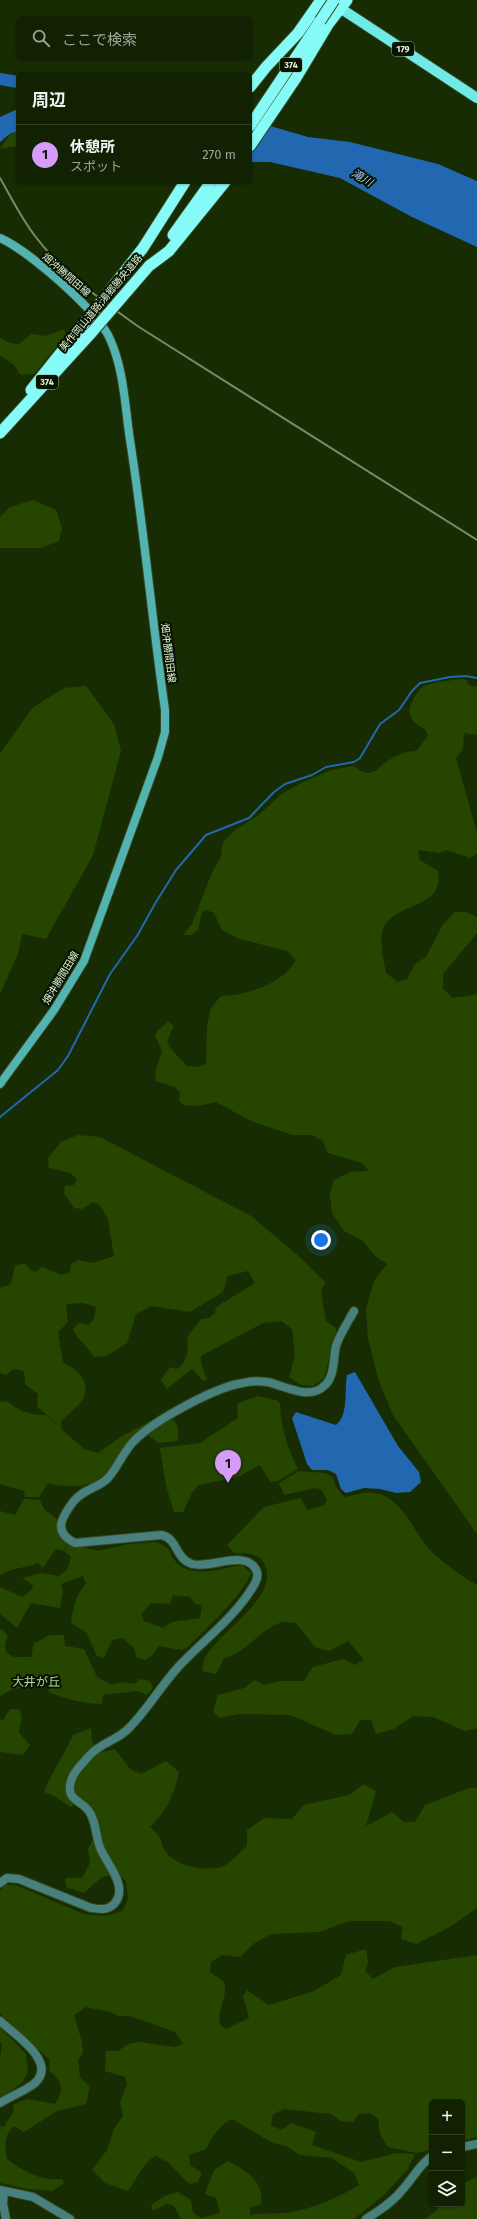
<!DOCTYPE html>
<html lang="ja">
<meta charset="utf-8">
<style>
body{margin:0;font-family:"Fira Sans","Noto Sans JP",sans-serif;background:#1a290c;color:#f1f3f6}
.controls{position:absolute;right:12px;bottom:12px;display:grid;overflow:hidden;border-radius:6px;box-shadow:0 1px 3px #0004}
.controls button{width:36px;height:36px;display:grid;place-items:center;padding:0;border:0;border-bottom:1px solid #303e24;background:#112102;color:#f1f3f6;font:20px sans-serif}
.you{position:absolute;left:321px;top:1240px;width:14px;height:14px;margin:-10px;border:3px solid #fff;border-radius:50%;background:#1a73e8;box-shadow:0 0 0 6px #1a73e833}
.badge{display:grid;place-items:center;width:26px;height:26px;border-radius:50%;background:#d79bf9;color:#111;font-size:13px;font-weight:700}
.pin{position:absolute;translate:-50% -33px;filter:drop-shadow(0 1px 2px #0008)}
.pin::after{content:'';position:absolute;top:21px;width:14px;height:12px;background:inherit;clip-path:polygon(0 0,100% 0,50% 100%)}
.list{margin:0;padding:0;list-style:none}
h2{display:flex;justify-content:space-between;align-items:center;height:52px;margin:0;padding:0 16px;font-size:17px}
h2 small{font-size:13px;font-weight:400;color:#9ca399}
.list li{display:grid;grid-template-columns:26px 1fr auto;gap:12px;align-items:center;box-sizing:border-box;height:60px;padding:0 16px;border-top:1px solid #303e24}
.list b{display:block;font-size:15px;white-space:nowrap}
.list p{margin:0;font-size:13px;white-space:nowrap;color:#9ca399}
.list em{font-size:13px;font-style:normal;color:#9ca399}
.icon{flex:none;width:22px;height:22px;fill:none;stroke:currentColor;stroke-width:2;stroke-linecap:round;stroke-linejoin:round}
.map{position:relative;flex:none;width:477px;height:2219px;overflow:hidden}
.search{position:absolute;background:#112102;box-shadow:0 1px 3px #0004;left:16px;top:16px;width:236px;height:44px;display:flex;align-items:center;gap:10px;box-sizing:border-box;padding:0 14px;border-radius:6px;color:#9ca399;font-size:15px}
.panel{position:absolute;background:#112102;box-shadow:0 1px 3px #0004;left:16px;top:72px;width:236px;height:112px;border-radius:6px}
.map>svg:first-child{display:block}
</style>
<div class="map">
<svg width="477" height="2219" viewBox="0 0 477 2219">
<rect width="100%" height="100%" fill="#172c02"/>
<g fill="#264600" fill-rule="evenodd">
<polygon points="11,133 18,133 18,146 0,149"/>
<polygon points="64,329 66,335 34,374 21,375 13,364 0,355 0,338 10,343 19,344 31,334 46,336"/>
<polygon points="33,500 56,510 62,528 59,541 41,548 0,548 0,517 10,507"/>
<path d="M462,679l5,1 1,4 5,3 4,-1v49l-13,-2 -1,16 -7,9 21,75v20l-7,5 -23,-8 -7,3 -22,-3 2,10 18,11c6,39 -41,30 -54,56 -6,12 0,34 2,46l12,9 9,-3 8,-15 11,-7 17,-33 12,-12h11l11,5v16l-34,41v14l9,10 23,-3 2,-2v541l-84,-119 -15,-36 -10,-41 -2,-29 8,-28 13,-17 -12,-8 -12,-15 -19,-10 -12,-18 -2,-19 3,-13 17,-9 19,-1 -7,-8 -34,-10 -5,-12 -11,-6h-20l-41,-14 -35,-19 -18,4 -15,-1 -4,-5 1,-7 -5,-6 -19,-6 -1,-8 7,-22 -7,-16 3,-5 10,-8 6,4 -7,15c4,11 13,16 20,25l9,1 10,-3 1,-39 4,-17 10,-12c26,-1 62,-12 75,-36l-9,-9 -50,-13 -15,-8 -8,-17 -8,-3 -4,2 -4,18 -7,5h-8l9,-11 19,-49 10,-19 2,-14 12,-12 21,-13 26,-23 19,-11 30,-13 22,-4c4,1 7,5 10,6 12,4 16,-6 24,-11 9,-5 19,-10 29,-10l12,-15 -2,-6c-13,-6 -22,-16 -13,-30 2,-3 5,-8 7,-11 10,-8 30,-8 42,-10z"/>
<polygon points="86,686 114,724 121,751 93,855 46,939 22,934 18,954 0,994 0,754 32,708 64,688"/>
<path d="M78,1135l22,2 151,79 51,43 23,23 -4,10 5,29 10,7 -1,10 -11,40 -11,8 -12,-1 -12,-8 6,-21 -3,-27 -11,-8 -18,2 -62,33v8l6,15 -4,2 -11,-12 -25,20 -6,-9 9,-13 7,2c11,-7 12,-20 10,-32l14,-18 8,-1 6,-5 1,-6 39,-24 -7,-12 -20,5 -5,16 -33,20 -39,-6 -15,8 -9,29 -21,13 -12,1c-6,-11 -17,-17 -21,-28l6,-6 9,2 6,-6 2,-12 -13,-4 -17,1 2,18 -10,10 5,31c12,5 28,17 21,33 -3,9 -16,18 -23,25l1,9 -25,-24 1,-12 -13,-10 -1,-13 -11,-2 -7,6 -6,-2v-85l11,-4 4,-18 10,-3 4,6 6,3 7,-5 19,8 9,-3 1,-8 7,-4 15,3 21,-7 -6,-37 -9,-15 -6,-2 -11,7 -8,-1 -10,-15 1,-7 9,-1 3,-6 -7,-6 -21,-5 -1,-10 13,-16z"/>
<path d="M257,1396l19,4 4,3c1,25 7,44 18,66l-20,12 -8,1 -10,-17 -22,12 -39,8 -7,8 -9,19h-9l-8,-26 -6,-38 40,-5 38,-25 -1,-14z"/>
<path d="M7,1401c12,10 22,14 38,14l39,34 14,4 21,-15 40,-22c19,5 20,6 19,25l-19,2 -10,-7 -10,-3c-5,5 -13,11 -18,17 -4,7 -7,16 -12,21 -15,17 -41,18 -61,12l-9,14h-14l-1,-6 -24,-7v-82z"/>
<path d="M299,1471l27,2 7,5 3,9 8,10c14,-2 24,-8 38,-2 24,10 32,38 48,55 14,14 30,25 47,35v143l-12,3 -32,-14 -20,-1 -19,13 -18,5 -5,-14h-11l-8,14 -16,1 -46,-20 -51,-1 -20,4 -6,-7 5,-16 26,-7 11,-8 10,5 15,-4h24l9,-14 30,-8 12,6 9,-5 -16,-19 -19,10 -14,-4 -19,-24c-4,0 -10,-2 -13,-1 -22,5 -37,32 -59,36l-8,16 -14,-3c1,-5 1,-11 4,-15 13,-23 70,-58 60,-88 -5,-15 -18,-15 -32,-15l-7,-8 37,-38 36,-9 8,12 16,-5 3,-4 -5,-11 -7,-2 -31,7 -5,-12z"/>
<path d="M24,1499l16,1 4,9 14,11 1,11 9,12 -5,8 -7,-2 -13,19 -5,-5c-12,5 -28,5 -38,12v-64l15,4z"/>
<path d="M156,1542c20,8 10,10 21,21 15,16 47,5 65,2l9,8c-8,23 -45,55 -63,74l-6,3 -24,-4 -3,6 -9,8 -9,-2 -3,-10 -11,-10 -11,2 -8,18 -7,-2 -11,-24 -15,-9c2,-17 5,-27 15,-40l-3,-7 -22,8 2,7 -3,17 -29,-5 -14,25 -17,-14v-27l23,10 9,-8 1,-4 -11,-7 18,-5 19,3 8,-6 4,-13 -7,-6 5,-8 29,8 30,-7zM173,1595l17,2 5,7 7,1 -2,13 -28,4 -9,6 -19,-7 -3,-7 10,-11 19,1z"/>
<path d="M2,1629l6,8 -3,7 1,8 8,5h17l3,-14 16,-8h14l1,11 19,3 13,28 14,8 11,-3 12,2 6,-5 10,2 3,7 -6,7 -10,-4 -34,4 -1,9c-19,0 -36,-5 -53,-12l-2,-14h-13l-2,7 -21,5 -11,6v-66z"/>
<polygon points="10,1709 19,1709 22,1717 19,1733 30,1745 23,1755 0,1752 0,1719 3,1720"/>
<path d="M91,1728l1,14 9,10 14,-3 15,20 11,5 25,-13 13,11c-4,21 -13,40 -29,55 15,12 8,13 16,25 10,15 44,21 60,13 7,-5 14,-13 21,-19v-16l17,-12 28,1 12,-14 45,-10 15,-11 12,7 -10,35 26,-14 12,10h11l10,-17 44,-17h8v120l-27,19 -34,17 -15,-5 2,-12 -14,-6h-40l-29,11 -49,2 -15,8 -16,15 -18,-2 -11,7 -1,10 14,10c4,18 -7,25 -4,42l6,5 23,-11 -6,-22 4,-6 22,15 45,-14 27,-16 5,-20 20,-6 2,14 -3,8 8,8 22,-12 82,-12v182l-15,4v-39h-30v48l-16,3 -28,-6 -8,-13 -2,-15 -8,-6 -11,1 -6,8 -12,-1 -10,-7 -47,-5 -11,5 -2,11 10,5 10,-7 25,9 -4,13 49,17 35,-9 19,1 -7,15 -24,26 -30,24h-173l-7,-13 -7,-2 -14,7 -2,-6 13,-9 14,-4 13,8 2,13 8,5 19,-5 -4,-15 -11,-4 9,-24 14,-9c18,10 36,19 33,43l-11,4v7c12,-2 24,-1 35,-2 25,-3 53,-15 74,-28l-5,-12 -22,-15 -32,-3 -12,-8 -17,-5 -39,-23c-13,6 -20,18 -26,30l-17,6 1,10 12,8 -4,9 -9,2 -21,-22 -13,-6c-14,9 -17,22 -27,35l-23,-8 -13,-13 15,-20 7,-21 9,-13 -3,-14 7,-18 -2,-7 -20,-6 1,-20h12l10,-7 11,-2 36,5 8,-3 -8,-12 -45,-16h-11l-9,-4 -24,-5 -12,8 8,27 1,11 -5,7 2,18 10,8 -4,18 -29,7 -33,21 -10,-6c-11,10 -9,19 -7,33 18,13 32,22 55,20l2,4 -11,8 -26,-2 -27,-6v-57l4,1 9,-15 1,-8 14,-5 27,5c10,-16 7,-22 -6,-34l1,-10 -50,-46v-124l5,-5h11l68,29 21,2 17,-5 6,-12 -2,-18 -9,-7 -15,3 -18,16 -18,-6 -1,-9h17l8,-15 -2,-14 11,-21 -6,-20 -13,-10 -9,9 -17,-11 -10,-4c8,-20 20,-37 29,-57z"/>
<polygon points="0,2027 26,2054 28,2072 22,2083 0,2098 0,2058 2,2045 0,2041"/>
<polygon points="477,2177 477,2219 425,2219 436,2211 441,2204 462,2204 462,2184"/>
</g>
<g fill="#2168b0">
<polygon points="18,109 18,132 11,133 0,142 0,117"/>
<polygon points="250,120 308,137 350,142 438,164 477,181 477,247 412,217 340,178 270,162 250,162"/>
<path d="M355,1372l43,74 21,26 2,10 -11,10 -14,1 -16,-4 -16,-1 -18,5 -5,-4 -5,-15 -8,-4h-16l-5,-6 -15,-46 4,-6 40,13c13,-10 8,-35 11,-50z"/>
</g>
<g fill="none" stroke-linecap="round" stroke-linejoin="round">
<polyline stroke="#2168b0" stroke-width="2" points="0,1117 58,1070 68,1056 110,974 137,936 156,902 176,870 206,835 249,818 274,792 285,784 312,775 326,767 354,762 360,758 380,724 399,710 412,691 420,683 450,677 466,676 477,678"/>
<polyline stroke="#2168b0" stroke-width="12" points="0,79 18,82"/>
<defs>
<g id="tertiary">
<path d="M0,1883l7,-5 12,1 72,29c9,1 16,3 23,-4 15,-16 -6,-39 -13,-54 -6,-13 -4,-29 -13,-40 -5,-7 -17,-10 -18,-19 -2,-14 10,-25 18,-34 11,-14 29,-16 41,-29 19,-19 33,-44 51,-63 25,-26 56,-49 74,-80 3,-5 5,-12 1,-17 -12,-18 -45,1 -63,-4 -17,-5 -14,-26 -31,-29l-86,8c-23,-11 -13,-26 -2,-41 11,-14 26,-14 35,-24 10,-11 15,-26 26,-37 19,-20 81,-54 109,-58 7,-2 16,-2 24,-1 17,3 42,19 57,4 11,-9 9,-27 12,-40 4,-12 12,-24 18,-35"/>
<path d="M0,2021c14,13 58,41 35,62 -10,8 -24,13 -35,20"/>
<polyline points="462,2147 477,2144"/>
<polyline points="0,2190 33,2197 70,2219"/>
<polyline points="4,2191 3,2204 6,2219"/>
<path d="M366,2219c13,-8 27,-17 37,-30 10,-11 17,-25 29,-33"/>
</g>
<path id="secondary" d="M0,238c28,12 98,73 110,101 14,31 15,68 20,101 14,89 22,180 35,270v22l-7,25 -74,204 -30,49 -54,74"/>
<polyline id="trunk" points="334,4 477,98"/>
<g id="motorway">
<polyline points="250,87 266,67 298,33 321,0"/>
<polyline points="250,126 320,21"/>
<polyline points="250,146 296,78 329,23 347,0"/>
<polyline points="173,235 211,182"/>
<polyline points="149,266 169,251 225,182"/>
<polyline points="31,390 83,325"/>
<polyline points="0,433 93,331"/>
</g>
</defs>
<use href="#tertiary" stroke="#33471f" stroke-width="10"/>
<use href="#secondary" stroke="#33471f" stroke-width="10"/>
<use href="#trunk" stroke="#33471f" stroke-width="12"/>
<use href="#motorway" stroke="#33471f" stroke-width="13"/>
<use href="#tertiary" stroke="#47807d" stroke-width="8"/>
<use href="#secondary" stroke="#53b3b0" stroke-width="8"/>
<use href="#trunk" stroke="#70eae6" stroke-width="10"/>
<use href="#motorway" stroke="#86faf6" stroke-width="11"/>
<path stroke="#768a66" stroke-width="2" d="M0,178c11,19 21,40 35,58 27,36 67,65 104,91l338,213"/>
<defs>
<g id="motorway-bridge">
<polyline points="320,21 334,0"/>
<polyline points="83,325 143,248 185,182"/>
<polyline points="93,331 149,266"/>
</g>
</defs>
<use href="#motorway-bridge" stroke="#33471f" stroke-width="13" stroke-linecap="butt"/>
<use href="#motorway-bridge" stroke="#86faf6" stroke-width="11"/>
</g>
<g text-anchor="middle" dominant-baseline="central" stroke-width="4" stroke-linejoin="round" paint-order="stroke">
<g fill="#071201" stroke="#9ead93" stroke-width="1">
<rect x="392" y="42" width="22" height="14" rx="3"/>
<rect x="280" y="58" width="22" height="14" rx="3"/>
<rect x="36" y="375" width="22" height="14" rx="3"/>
</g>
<g font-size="9" font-weight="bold" fill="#def0d2">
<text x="403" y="49">179</text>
<text x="291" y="65">374</text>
<text x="47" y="382">374</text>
</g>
<g font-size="10" fill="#def0d2" stroke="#071201">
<text transform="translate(66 275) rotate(41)">畑沖勝間田線</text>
<text transform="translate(101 303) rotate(-50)">美作岡山道路;湯郷勝央道路</text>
<text transform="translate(168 653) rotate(83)">畑沖勝間田線</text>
<text transform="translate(61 978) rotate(-59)">畑沖勝間田線</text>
</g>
<g font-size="11" font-style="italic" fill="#a7c8ee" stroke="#071201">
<text transform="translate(362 178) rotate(31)">滝川</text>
</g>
<g font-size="12" fill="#b6d89c" stroke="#071201">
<text x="36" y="1682">大井が丘</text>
</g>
</g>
</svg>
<div class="controls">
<button>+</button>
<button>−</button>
<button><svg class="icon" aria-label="layers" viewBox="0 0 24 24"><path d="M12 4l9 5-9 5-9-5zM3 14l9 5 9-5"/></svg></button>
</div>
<div class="you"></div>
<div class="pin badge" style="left:228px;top:1483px">1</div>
<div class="search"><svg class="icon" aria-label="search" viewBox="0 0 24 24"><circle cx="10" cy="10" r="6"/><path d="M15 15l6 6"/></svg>ここで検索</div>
<section class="panel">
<h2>周辺<small></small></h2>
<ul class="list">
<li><span class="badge">1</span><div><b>休憩所</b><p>スポット</p></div><em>270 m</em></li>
</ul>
</section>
</div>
